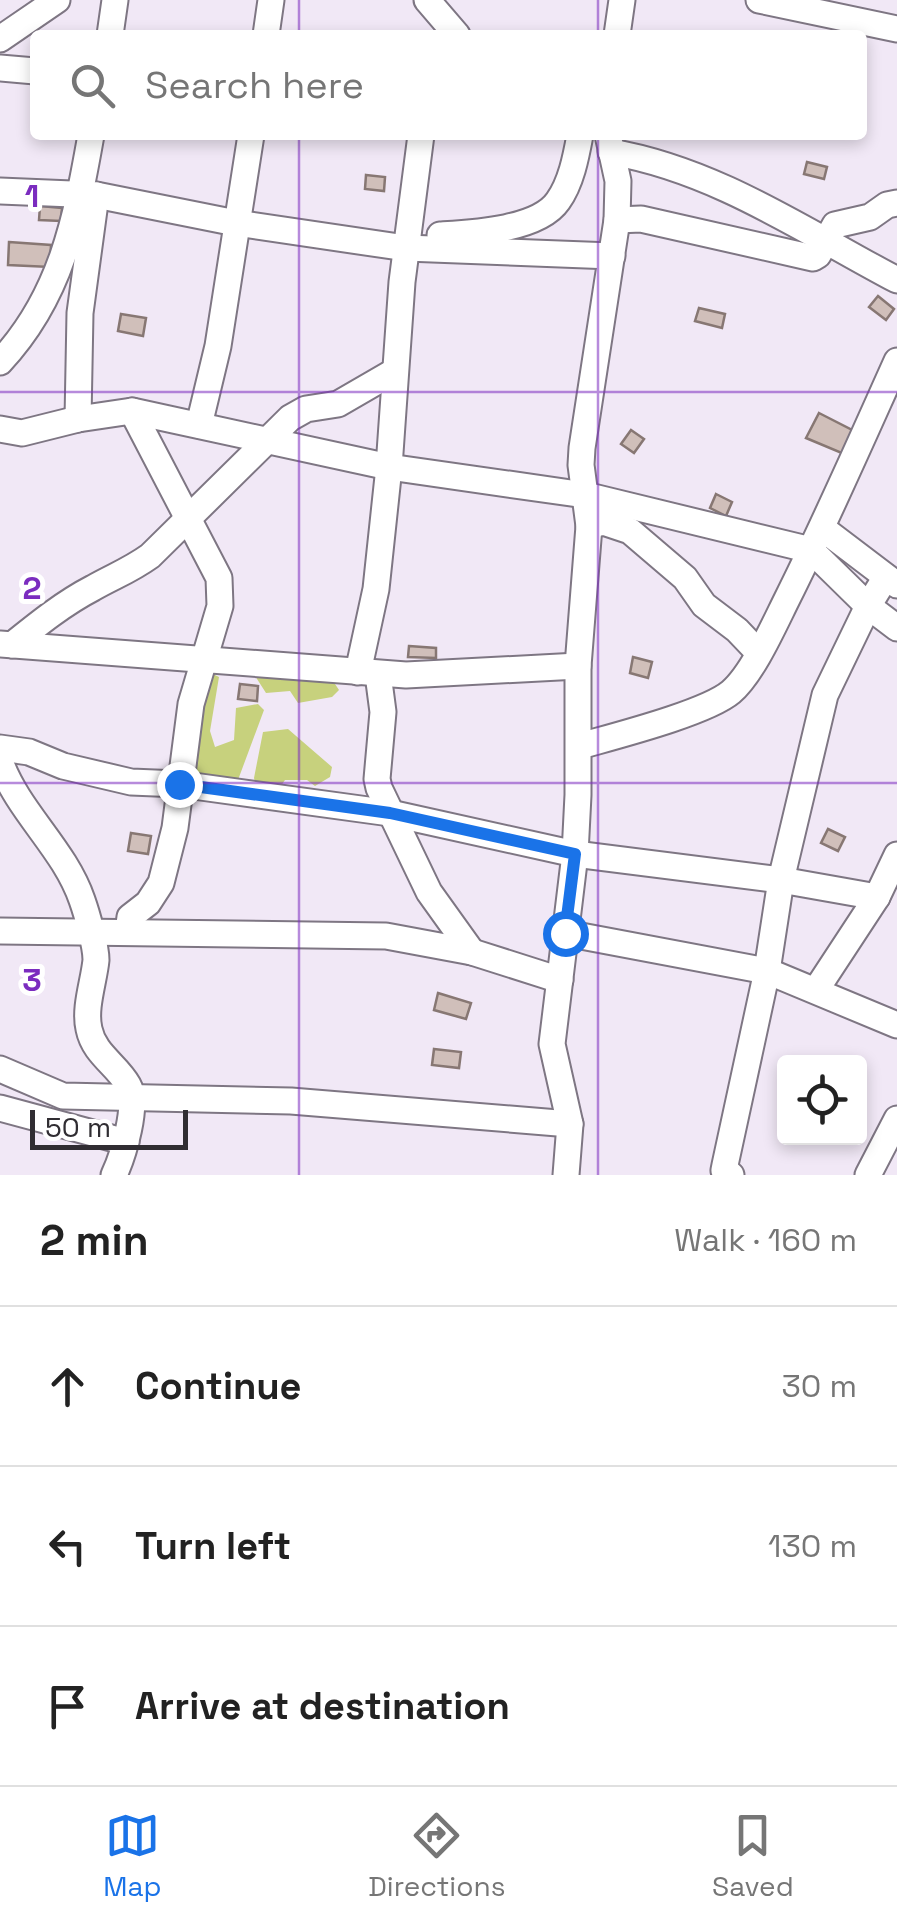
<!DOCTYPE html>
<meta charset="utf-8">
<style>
body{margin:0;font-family:"Space Grotesk",sans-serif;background:#f6f6f6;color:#222}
.controls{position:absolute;right:30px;bottom:30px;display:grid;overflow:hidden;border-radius:10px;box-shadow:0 5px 15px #0003}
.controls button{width:90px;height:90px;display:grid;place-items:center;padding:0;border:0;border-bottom:2px solid #e0e0e0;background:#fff;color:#222;font:50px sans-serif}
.scale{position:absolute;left:30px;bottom:25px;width:158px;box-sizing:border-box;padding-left:10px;border:5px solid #302d32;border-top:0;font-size:28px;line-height:35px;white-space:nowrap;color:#302d32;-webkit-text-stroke:8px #fff;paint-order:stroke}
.stop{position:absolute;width:30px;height:30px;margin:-22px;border:8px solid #1a73e8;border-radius:50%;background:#fff}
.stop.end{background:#1a73e8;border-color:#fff;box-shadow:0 2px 10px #0008}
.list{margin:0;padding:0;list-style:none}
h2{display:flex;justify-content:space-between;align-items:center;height:130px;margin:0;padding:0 40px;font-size:42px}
h2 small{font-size:32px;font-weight:400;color:#767676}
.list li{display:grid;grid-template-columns:65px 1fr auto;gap:30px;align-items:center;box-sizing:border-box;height:160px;padding:0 40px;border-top:2px solid #e0e0e0}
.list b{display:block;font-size:38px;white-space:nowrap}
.list em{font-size:32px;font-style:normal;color:#767676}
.icon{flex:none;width:55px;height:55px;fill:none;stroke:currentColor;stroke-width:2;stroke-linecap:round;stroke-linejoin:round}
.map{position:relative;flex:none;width:897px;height:1175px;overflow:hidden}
.search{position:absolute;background:#fff;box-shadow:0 5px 15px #0003;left:30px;right:30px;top:30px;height:110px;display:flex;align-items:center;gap:25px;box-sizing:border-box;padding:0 35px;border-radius:10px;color:#767676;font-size:38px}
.sheet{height:610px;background:#fff}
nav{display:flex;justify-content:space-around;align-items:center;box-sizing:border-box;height:140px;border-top:2px solid #e0e0e0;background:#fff;font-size:28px;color:#767676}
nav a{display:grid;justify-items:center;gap:5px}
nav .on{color:#1a73e8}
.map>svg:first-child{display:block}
</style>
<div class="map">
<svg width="897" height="1175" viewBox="0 0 897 1175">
<rect width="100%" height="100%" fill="#f1e8f6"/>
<g fill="#c7d17d">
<polygon points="205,670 219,677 210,731 215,747 234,740 236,708 258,704 264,710 235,788 186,779"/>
<polygon points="252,671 333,681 339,690 332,697 298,703 290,691 266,693"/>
<polygon points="288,729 332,767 330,777 315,786 307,780 285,780 276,793 257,789 254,778 263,732"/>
</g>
<g fill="#d0bfba" stroke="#877773" stroke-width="2.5">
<polygon points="807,162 827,167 824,179 804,174"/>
<polygon points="366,175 385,177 384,191 365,189"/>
<polygon points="40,206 62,208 61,221 39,220"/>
<polygon points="9,242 51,245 50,267 8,265"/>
<polygon points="878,296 894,309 886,320 869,307"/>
<polygon points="699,308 725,314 722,328 695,321"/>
<polygon points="121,314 146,318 143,336 118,331"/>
<polygon points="819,413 858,433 844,454 806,438"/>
<polygon points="631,430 644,439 634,453 621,444"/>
<polygon points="716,494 732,502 726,516 710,508"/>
<polygon points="409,646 436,648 436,658 408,657"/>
<polygon points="633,657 652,662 648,678 630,673"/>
<polygon points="240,684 258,686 257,701 238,699"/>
<polygon points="828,829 845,837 838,851 821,843"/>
<polygon points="131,833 151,836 148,854 128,851"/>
<polygon points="438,993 471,1003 466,1019 434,1010"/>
<polygon points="434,1049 461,1052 459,1068 432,1065"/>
</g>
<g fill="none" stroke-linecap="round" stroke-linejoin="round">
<defs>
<g id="minor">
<polyline points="427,0 457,35"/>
<polyline points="759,0 897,29"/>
<polyline points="110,35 115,0"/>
<polyline points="266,35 271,0"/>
<polyline points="617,35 622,0"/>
<polyline points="0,39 57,0"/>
<polyline points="0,68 35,71"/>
<path d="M611,152c105,18 193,79 286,128"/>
<polyline points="0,191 96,195 236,223 406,248 612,256"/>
<polyline points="617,220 641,219 813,258 818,255 835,225 870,217 887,205 897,203"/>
<path d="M440,235c32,-2 98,-5 118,-34 13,-18 18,-44 22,-66"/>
<path d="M0,362c61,-65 76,-142 91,-227"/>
<polyline points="78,419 80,313 96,195"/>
<polyline points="199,425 218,346 251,135"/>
<polyline points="0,429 22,433 78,419 132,411 389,467 585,495 811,550 868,606 897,628"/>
<polyline points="589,526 603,522 630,531 685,578 704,605 737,630 758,652"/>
<polyline points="822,528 897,585"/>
<polyline points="0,644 406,675 578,666"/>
<path d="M12,645c26,-21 52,-42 81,-57 21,-12 36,-17 57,-32l140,-138 16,-9 32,-5 57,-33"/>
<polyline points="358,672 376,589 389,467 402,282 421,135"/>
<polyline points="378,674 383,712 377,779 379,788 429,892 472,952"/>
<path d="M580,746c35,-10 126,-33 151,-54 22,-19 43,-67 56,-93 39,-78 74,-158 110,-238"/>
<polyline points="0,748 29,752 63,766 131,782 179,784 390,813 575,854 781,880 877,897"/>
<path d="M0,761c18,51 64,87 82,139 5,14 14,46 14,60 -2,21 -12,48 -7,69 5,25 28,36 39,56 11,19 -5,71 -14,90"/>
<polyline points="0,931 386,936 472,952 560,980"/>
<polyline points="128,932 130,917 148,903 161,883 175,828 191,704 220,606 219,578 132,411"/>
<polyline points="565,933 767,971 897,1025"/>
<polyline points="816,990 877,897 897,855"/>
<polyline points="0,1069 63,1096 291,1101 570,1124"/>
<polyline points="0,1108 126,1142"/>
<polyline points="566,1175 570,1124 552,1044 575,854 578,795 578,666 589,526 581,465 582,448 617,220 618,181 608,135"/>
<polyline points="731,1175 724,1170 725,1165 767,971 781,880 825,695 868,606 886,577"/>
<polyline points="868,1175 897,1119"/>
</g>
</defs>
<use href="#minor" stroke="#7e7683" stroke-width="29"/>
<use href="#minor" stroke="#fff" stroke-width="25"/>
</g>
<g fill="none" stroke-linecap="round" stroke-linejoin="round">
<polyline stroke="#1a73e8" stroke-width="12" points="179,784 390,813 575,854 565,933"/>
</g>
<path fill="none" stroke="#7b2cbf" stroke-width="2.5" stroke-opacity="0.55" d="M299,0v35M598,0v35M299,135v1040M598,135v1040M0,392h897M0,783h897"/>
<g font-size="32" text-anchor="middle" font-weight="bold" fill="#7b2cbf" stroke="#fff" stroke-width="10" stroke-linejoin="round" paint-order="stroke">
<text x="32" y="207">1</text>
<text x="32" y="599">2</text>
<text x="32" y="991">3</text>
</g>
</svg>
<div class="controls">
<button><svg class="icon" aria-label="locate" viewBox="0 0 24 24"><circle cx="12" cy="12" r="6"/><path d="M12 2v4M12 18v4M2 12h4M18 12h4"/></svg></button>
</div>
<div class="scale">50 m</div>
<div class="stop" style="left:565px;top:933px"></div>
<div class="stop end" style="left:179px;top:784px"></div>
<div class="search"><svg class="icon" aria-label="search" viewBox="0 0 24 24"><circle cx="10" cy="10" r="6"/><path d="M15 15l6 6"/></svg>Search here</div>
</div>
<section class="sheet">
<h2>2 min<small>Walk · 160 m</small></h2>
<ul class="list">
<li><svg class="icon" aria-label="ahead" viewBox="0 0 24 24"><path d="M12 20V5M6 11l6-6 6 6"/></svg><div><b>Continue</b></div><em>30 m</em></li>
<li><svg class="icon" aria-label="left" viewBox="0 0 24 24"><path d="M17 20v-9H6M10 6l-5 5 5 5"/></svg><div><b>Turn left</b></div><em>130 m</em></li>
<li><svg class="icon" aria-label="arrive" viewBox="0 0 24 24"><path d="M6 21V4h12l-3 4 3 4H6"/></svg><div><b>Arrive at destination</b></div></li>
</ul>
</section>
<nav>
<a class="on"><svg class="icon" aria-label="map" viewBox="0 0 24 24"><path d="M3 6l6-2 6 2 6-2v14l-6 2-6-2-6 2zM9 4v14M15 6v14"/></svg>Map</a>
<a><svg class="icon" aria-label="directions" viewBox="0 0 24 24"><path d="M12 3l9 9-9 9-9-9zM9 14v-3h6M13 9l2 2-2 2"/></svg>Directions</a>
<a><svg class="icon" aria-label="saved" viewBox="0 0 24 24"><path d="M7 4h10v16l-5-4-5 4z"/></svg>Saved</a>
</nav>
